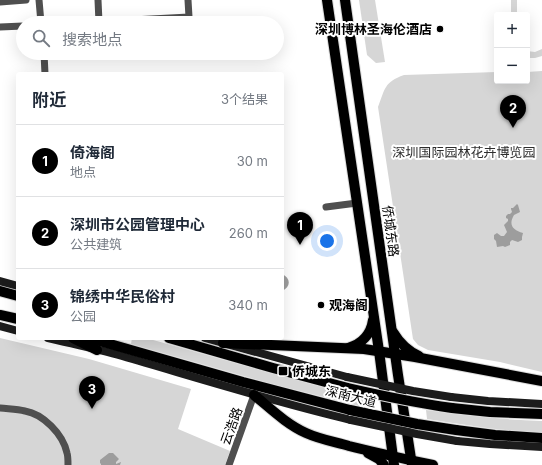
<!DOCTYPE html>
<html lang="zh">
<meta charset="utf-8">
<style>
body{margin:0;font-family:Inter,"Noto Sans SC",sans-serif;background:#f2f2f3;color:#1f2937}
.controls{position:absolute;right:12px;top:12px;display:grid;overflow:hidden;border-radius:4px;box-shadow:0 4px 16px #0002}
.controls button{width:36px;height:36px;display:grid;place-items:center;padding:0;border:0;border-bottom:1px solid #e0e1e3;background:#fff;color:#1f2937;font:20px sans-serif}
.you{position:absolute;left:327px;top:241px;width:14px;height:14px;margin:-10px;border:3px solid #fff;border-radius:50%;background:#1a73e8;box-shadow:0 0 0 6px #1a73e833}
.badge{display:grid;place-items:center;width:26px;height:26px;border-radius:50%;background:#000;color:#fff;font-size:13px;font-weight:700}
.pin{position:absolute;translate:-50% -33px;filter:drop-shadow(0 1px 2px #0008)}
.pin::after{content:'';position:absolute;top:21px;width:14px;height:12px;background:inherit;clip-path:polygon(0 0,100% 0,50% 100%)}
.list{margin:0;padding:0;list-style:none}
h2{display:flex;justify-content:space-between;align-items:center;height:52px;margin:0;padding:0 16px;font-size:17px}
h2 small{font-size:13px;font-weight:400;color:#747a83}
.list li{display:grid;grid-template-columns:26px 1fr auto;gap:12px;align-items:center;box-sizing:border-box;height:72px;padding:0 16px;border-top:1px solid #e0e1e3}
.list b{display:block;font-size:15px;white-space:nowrap}
.list p{margin:0;font-size:13px;white-space:nowrap;color:#747a83}
.list em{font-size:13px;font-style:normal;color:#747a83}
.icon{flex:none;width:22px;height:22px;fill:none;stroke:currentColor;stroke-width:2;stroke-linecap:round;stroke-linejoin:round}
.map{position:relative;flex:none;width:542px;height:465px;overflow:hidden}
.search{position:absolute;background:#fff;box-shadow:0 4px 16px #0002;left:16px;top:16px;width:268px;height:44px;display:flex;align-items:center;gap:10px;box-sizing:border-box;padding:0 14px;border-radius:22px;color:#747a83;font-size:15px}
.panel{position:absolute;background:#fff;box-shadow:0 4px 16px #0002;left:16px;top:72px;width:268px;height:268px;border-radius:4px}
.map>svg:first-child{display:block}
</style>
<div class="map">
<svg width="542" height="465" viewBox="0 0 542 465">
<rect width="100%" height="100%" fill="#fff"/>
<g fill="#d6d6d6">
<polygon points="359,0 375,0 385,62 376,63 367,55"/>
<rect x="511" y="0" width="6" height="15"/>
<polygon points="542,49 542,56 535,58 527,58 527,51 535,52"/>
<path d="M542,71v301l-42,-10 -72,-12 -10,-5 -5,-6 -35,-232c7,-18 6,-25 26,-32l93,-3v9h30v-9z"/>
<polygon points="0,338 89,359 191,389 178,429 230,451 225,465 0,465"/>
<polygon points="132,338 146,338 271,373 363,398 363,407 268,383 131,344"/>
<path d="M426,410c39,5 77,10 116,11v12c-39,-2 -77,-8 -115,-14z"/>
</g>
<g fill="#9d9d9d">
<path d="M517,204l1,1 2,7 -6,3c-6,10 -1,15 9,18l-1,4v3l-4,2 -6,-2 -2,2v3l-5,2 -2,-1 -6,1 -1,-6 -2,-2v-4l3,-2 4,3h3l3,-4 -3,-7 4,-4v-2l-2,-1v-2l2,-2h2l2,-2 -1,-3v-1h2z"/>
<path d="M282,274c9,4 9,13 0,17z"/>
<polygon points="109,453 113,453 119,459 116,462 116,464 121,462 120,465 101,465 101,464 100,463 100,460"/>
</g>
<g fill="none" stroke-linecap="round" stroke-linejoin="round">
<defs>
<g id="primary">
<polyline points="327,0 379,351 394,465"/>
<polyline points="345,0 398,375 412,465"/>
<polyline points="0,291 18,296"/>
<polyline points="0,315 18,319"/>
<path d="M393,332c6,10 15,19 26,24"/>
<polyline points="73,338 97,350"/>
<polyline points="89,338 243,382 350,410"/>
<polyline points="169,338 273,368 348,388"/>
<polyline points="223,343 364,349 415,357 542,381"/>
<path d="M348,348c14,-4 23,-14 25,-28"/>
<path d="M254,395c16,13 32,29 52,38 13,6 29,9 43,13 28,7 56,13 84,19"/>
<polyline points="452,408 490,412 542,414"/>
<polyline points="456,430 495,435 542,438"/>
<polyline points="368,453 379,459 384,465"/>
</g>
</defs>
<use href="#primary" stroke="#dbdbdb" stroke-width="12"/>
<g stroke="#4f4f4f" stroke-width="7">
<polyline points="39,0 41,23"/>
<polyline points="98,0 99,22"/>
<polyline points="0,2 26,0"/>
<polyline points="76,23 189,17 188,0"/>
<polyline points="0,27 23,26"/>
<polyline points="44,53 45,74"/>
<polyline points="326,207 357,203"/>
<path d="M0,408c8,1 17,1 25,3 18,3 38,23 42,42 1,3 1,8 1,12"/>
<polyline points="229,465 254,395"/>
</g>
<g stroke="#1c1c1c" stroke-width="8">
<polyline points="0,281 18,286"/>
<polyline points="0,326 18,331"/>
<path d="M48,338c25,6 50,11 74,18 76,22 152,46 229,64"/>
<polyline points="205,338 347,377"/>
<polyline points="451,397 488,401 542,404"/>
<polyline points="457,441 490,444 542,447"/>
</g>
<use href="#primary" stroke="#000" stroke-width="10"/>
<defs>
<g id="primary-bridge">
<path d="M348,388c35,8 69,15 104,20"/>
<polyline points="350,410 417,424 456,430"/>
</g>
</defs>
<use href="#primary-bridge" stroke="#dbdbdb" stroke-width="12" stroke-linecap="butt"/>
<g stroke="#1c1c1c" stroke-width="8">
<polyline points="347,377 413,391 451,397"/>
<polyline points="351,420 417,434 457,441"/>
</g>
<use href="#primary-bridge" stroke="#000" stroke-width="10"/>
</g>
<g fill="#000" stroke="#fff" stroke-width="1.5">
<circle cx="440" cy="29" r="4"/>
<circle cx="321" cy="305" r="4"/>
<rect x="278" y="366" width="10" height="10" rx="2"/>
</g>
<g text-anchor="middle" dominant-baseline="central" stroke-width="4" stroke-linejoin="round" paint-order="stroke">
<g font-size="13" font-weight="bold" fill="#000" stroke="#fff" text-anchor="start">
<text x="432" y="29" text-anchor="end">深圳博林圣海伦酒店</text>
<text x="329" y="305">观海阁</text>
<text x="292" y="371">侨城东</text>
</g>
<g font-size="13" fill="#2d2d2d" stroke="#fff">
<text x="464" y="152">深圳国际园林花卉博览园</text>
</g>
<g font-size="13" fill="#000" stroke="#fff">
<text transform="translate(391 231) rotate(82)">侨城东路</text>
<text transform="translate(351 396) rotate(14)">深南大道</text>
<text transform="translate(231 426) rotate(-70)">云浩路</text>
</g>
</g>
</svg>
<div class="controls">
<button>+</button>
<button>−</button>
</div>
<div class="you"></div>
<div class="pin badge" style="left:300px;top:245px">1</div>
<div class="pin badge" style="left:513px;top:128px">2</div>
<div class="pin badge" style="left:92px;top:409px">3</div>
<div class="search"><svg class="icon" aria-label="search" viewBox="0 0 24 24"><circle cx="10" cy="10" r="6"/><path d="M15 15l6 6"/></svg>搜索地点</div>
<section class="panel">
<h2>附近<small>3个结果</small></h2>
<ul class="list">
<li><span class="badge">1</span><div><b>倚海阁</b><p>地点</p></div><em>30 m</em></li>
<li><span class="badge">2</span><div><b>深圳市公园管理中心</b><p>公共建筑</p></div><em>260 m</em></li>
<li><span class="badge">3</span><div><b>锦绣中华民俗村</b><p>公园</p></div><em>340 m</em></li>
</ul>
</section>
</div>
